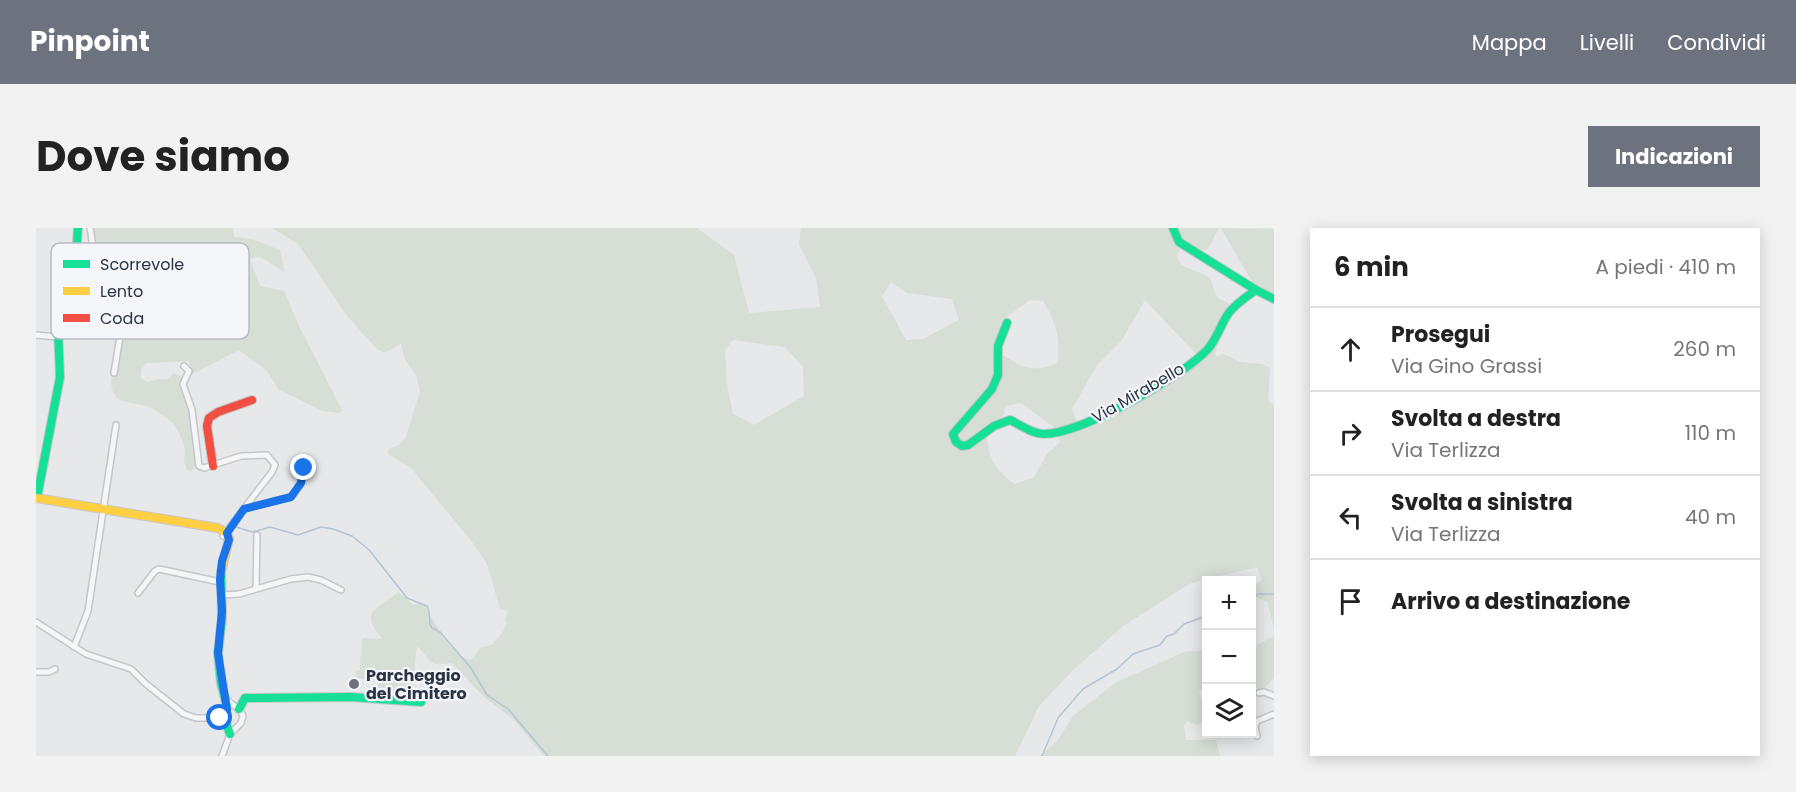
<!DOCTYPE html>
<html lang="it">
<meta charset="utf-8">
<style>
body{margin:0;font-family:Poppins,sans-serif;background:#f2f2f2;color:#222}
.controls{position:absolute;right:18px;bottom:18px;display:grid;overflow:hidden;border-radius:0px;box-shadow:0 3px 15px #0003}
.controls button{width:54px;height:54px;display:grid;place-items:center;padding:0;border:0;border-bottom:2px solid #e0e0e0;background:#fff;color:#222;font:30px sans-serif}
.stop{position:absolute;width:18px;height:18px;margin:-14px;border:4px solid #1a73e8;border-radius:50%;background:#fff}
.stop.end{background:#1a73e8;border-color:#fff;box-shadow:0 2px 6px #0008}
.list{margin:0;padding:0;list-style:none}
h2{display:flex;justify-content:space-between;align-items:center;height:78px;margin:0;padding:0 24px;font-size:26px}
h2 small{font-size:20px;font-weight:400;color:#767676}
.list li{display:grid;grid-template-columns:39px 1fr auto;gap:18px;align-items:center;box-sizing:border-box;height:84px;padding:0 24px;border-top:2px solid #e0e0e0}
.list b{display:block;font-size:22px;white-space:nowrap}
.list p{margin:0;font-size:20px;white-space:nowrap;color:#767676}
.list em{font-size:20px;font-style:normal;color:#767676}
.icon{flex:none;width:33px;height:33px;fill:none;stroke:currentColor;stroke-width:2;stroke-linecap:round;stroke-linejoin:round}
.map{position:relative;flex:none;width:1238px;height:528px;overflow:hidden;border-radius:0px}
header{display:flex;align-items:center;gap:36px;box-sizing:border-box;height:84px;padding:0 30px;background:#6c737f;color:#fff}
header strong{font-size:28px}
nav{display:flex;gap:33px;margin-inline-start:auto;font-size:21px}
.intro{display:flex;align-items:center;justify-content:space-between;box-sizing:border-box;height:144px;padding:0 36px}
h1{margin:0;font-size:42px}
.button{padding:15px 27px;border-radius:0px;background:#6c737f;color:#fff;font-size:21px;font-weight:700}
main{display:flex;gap:36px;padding:0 36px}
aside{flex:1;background:#fff;border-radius:0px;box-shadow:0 3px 15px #0003}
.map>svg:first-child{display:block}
</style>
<header>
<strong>Pinpoint</strong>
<nav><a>Mappa</a><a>Livelli</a><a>Condividi</a></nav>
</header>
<div class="intro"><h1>Dove siamo</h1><a class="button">Indicazioni</a></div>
<main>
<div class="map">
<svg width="1238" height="528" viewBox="0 0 1238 528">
<rect width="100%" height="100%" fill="#e6e8ea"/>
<g fill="#d6ded6" fill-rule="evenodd">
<path d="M51,0h146l1,9 18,2 28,11 5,22 -25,-15 -10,2 10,27 24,5 16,37 42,82 -3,3 -16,-2 -44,-21 -12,-19 -28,-21 -47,24 -3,-13 -43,2 -5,7v8l6,4 12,-3h9l6,-6 14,7 -5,8 7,19 5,58 -4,7c-4,-2 -5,-2 -6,-7 -2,-4 0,-9 0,-13 -1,-12 -8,-26 -17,-33 -5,-4 -13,-9 -20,-12 -17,-8 -35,1 -37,-25l24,-102 -35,-27 -11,-12z"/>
<path d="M236,0h425l37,27 15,58 71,-6 -4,-29 -17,-34 2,-16h418l-11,21 -11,2 -13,-8 -4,5 -3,8 4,9 26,11 4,4 6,18 17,8c-6,16 -14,31 -19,48l2,3 6,-3 18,8 22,2 7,4 -2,33 6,4v225l-6,-27 -16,-8v-8l10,-7 -5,-13 -66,16 -68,43 -51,45 -33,35 -24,50h-471l-31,-37 -29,-22 -32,-34 -17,1 -5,-3 -13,-16 -5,49 -34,-2v-12l-22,-2v-7l4,-1 2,-32 21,1c-7,-8 -15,-16 -11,-27l26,-20 16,13 9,-2c11,17 26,52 48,57l10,-12 12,-4 9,-11 5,-10 -2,-3 3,-9 -8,-2 -13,-45 -14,-21 -62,-75 -23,-14 1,-6 9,-2 8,-9 14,-46 -4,-16 -11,-16 -4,-15 -17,9 -7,-4 -29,-32 -50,-73zM855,54l16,11 45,6 7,21 -36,19 -17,1 -24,-44zM994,72l13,1c14,22 17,37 15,62 -26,11 -36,4 -58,-10l8,-37zM1109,72l56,59 -122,68 -7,-18 25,-44 25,-25zM697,112l52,7 18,20 1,29 -50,29 -21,-11 -6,-30 -2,-34zM985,175l34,25 5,14 -13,12 -13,23 -19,7c-22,-15 -29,-31 -28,-57l17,-12 1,-9z"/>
<polygon points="1185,0 1238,1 1238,69 1216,54"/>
<polygon points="1238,408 1238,450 1228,461 1216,466 1216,420"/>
<polygon points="1170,422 1170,462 1163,462 1166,474 1170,478 1170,493 1161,497 1151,493 1148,497 1150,512 1180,512 1184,528 1004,528 1022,512 1037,488 1079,455 1148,424"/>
</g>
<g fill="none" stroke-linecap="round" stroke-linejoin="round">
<g stroke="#b4c4d5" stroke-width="1.5">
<polyline points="200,299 216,304 234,299 262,307 285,299 297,301 316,308 326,316 334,323 371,370 391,378 393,383 394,396 396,400 404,404 435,440 451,467 472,481 512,528"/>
<polyline points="1216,370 1222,366 1238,366"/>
<polyline points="1006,528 1022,490 1047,461 1081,441 1097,426 1124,417 1131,408 1138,406 1148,396 1170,388"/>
</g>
<defs>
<g id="street">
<path d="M54,0c2,9 2,22 7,29 8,12 26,6 33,19l-16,97"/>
<polyline points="0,107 21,109"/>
<polyline points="148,138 153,143 147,156 156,182 163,238 168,240 205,228 231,227 239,237 236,244 187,308"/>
<polyline points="210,280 255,269 265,255 268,240"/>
<polyline points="220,361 221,307"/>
<polyline points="102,365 119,343 123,341 184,354"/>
<polyline points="185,367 203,366 255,351 272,349 285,352 305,362"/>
<polyline points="0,394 50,426 95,441 110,456 148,486 160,490 184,490"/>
<polyline points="38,419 52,383 80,197"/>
<polyline points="0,444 13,444 19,441"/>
<polyline points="1223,465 1228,464 1238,468"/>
<polyline points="1221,508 1219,499 1221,493 1238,486"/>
<path d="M186,528l8,-22 11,-11 2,-7c-3,-9 -12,-10 -17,-18"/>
</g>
<g id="fast">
<polyline points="1137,0 1143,14 1220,62 1238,71"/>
<path d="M971,95l-9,23v29l-6,14 -39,45 3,8 6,4 6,-1 26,-19 16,-6c11,5 22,14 34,14 39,-1 136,-56 163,-84 10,-11 13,-24 21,-36 7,-10 18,-17 28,-24"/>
<polyline points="1,270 24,149 22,100 37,64 42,0"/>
<polyline points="185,344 186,390 182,425 185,455 191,478 188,490 194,506"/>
<polyline points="203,481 209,470 315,469 385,474"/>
</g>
<polyline id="slow" points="0,270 182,300 191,305 193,310 185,344"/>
<polyline id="jam" points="177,238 171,198 173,190 182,184 216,172"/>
</defs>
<use href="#street" stroke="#c4c6c8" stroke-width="8"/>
<use href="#fast" stroke="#c4c6c8" stroke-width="10"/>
<use href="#slow" stroke="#c4c6c8" stroke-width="10"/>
<use href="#jam" stroke="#c4c6c8" stroke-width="10"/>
<use href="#street" stroke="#f5f6f7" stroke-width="5"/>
<use href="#fast" stroke="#16e098" stroke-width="8"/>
<use href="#slow" stroke="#ffcf43" stroke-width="8"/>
<use href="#jam" stroke="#f24e42" stroke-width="8"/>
</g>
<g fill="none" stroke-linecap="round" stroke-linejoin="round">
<polyline stroke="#1a73e8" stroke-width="8" points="184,490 191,482 182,425 186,383 184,352 186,333 193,312 191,305 208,281 255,269 265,255 268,240"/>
</g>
<circle fill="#6c737f" stroke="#f4f6f9" stroke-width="2" cx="318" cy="456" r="6"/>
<g text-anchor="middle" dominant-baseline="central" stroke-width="4.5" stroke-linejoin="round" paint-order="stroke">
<g font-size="16" fill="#2b3445" stroke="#f4f6f9">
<text transform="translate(1102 165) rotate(-30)">Via Mirabello</text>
</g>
<g font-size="16" font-weight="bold" fill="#2b3445" stroke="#f4f6f9" text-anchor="start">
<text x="330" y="447">Parcheggio<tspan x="330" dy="18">del Cimitero</tspan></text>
</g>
</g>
<rect x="15" y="15" width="198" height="96" rx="9" fill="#f4f6f9" stroke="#b8bcc3" stroke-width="1.5"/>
<rect x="27" y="32" width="27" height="8" fill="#16e098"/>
<rect x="27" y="59" width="27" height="8" fill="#ffcf43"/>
<rect x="27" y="86" width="27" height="8" fill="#f24e42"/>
<g font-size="16" fill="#2b3445">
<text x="64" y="42">Scorrevole</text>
<text x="64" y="69">Lento</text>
<text x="64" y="96">Coda</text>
</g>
</svg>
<div class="controls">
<button>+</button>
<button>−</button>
<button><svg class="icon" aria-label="layers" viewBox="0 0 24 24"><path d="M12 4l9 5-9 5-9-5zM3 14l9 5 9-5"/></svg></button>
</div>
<div class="stop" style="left:184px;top:490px"></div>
<div class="stop end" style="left:268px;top:240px"></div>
</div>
<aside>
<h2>6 min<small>A piedi · 410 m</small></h2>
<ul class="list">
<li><svg class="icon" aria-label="ahead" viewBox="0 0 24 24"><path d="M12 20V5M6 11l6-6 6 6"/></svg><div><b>Prosegui</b><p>Via Gino Grassi</p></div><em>260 m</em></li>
<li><svg class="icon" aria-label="right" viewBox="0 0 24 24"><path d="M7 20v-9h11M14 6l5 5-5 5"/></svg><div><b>Svolta a destra</b><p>Via Terlizza</p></div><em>110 m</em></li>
<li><svg class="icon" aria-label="left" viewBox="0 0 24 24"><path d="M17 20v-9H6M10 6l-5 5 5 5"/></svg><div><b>Svolta a sinistra</b><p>Via Terlizza</p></div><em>40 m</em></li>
<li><svg class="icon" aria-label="arrive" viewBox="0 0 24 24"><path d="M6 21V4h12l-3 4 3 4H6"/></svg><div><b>Arrivo a destinazione</b></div></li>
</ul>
</aside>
</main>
